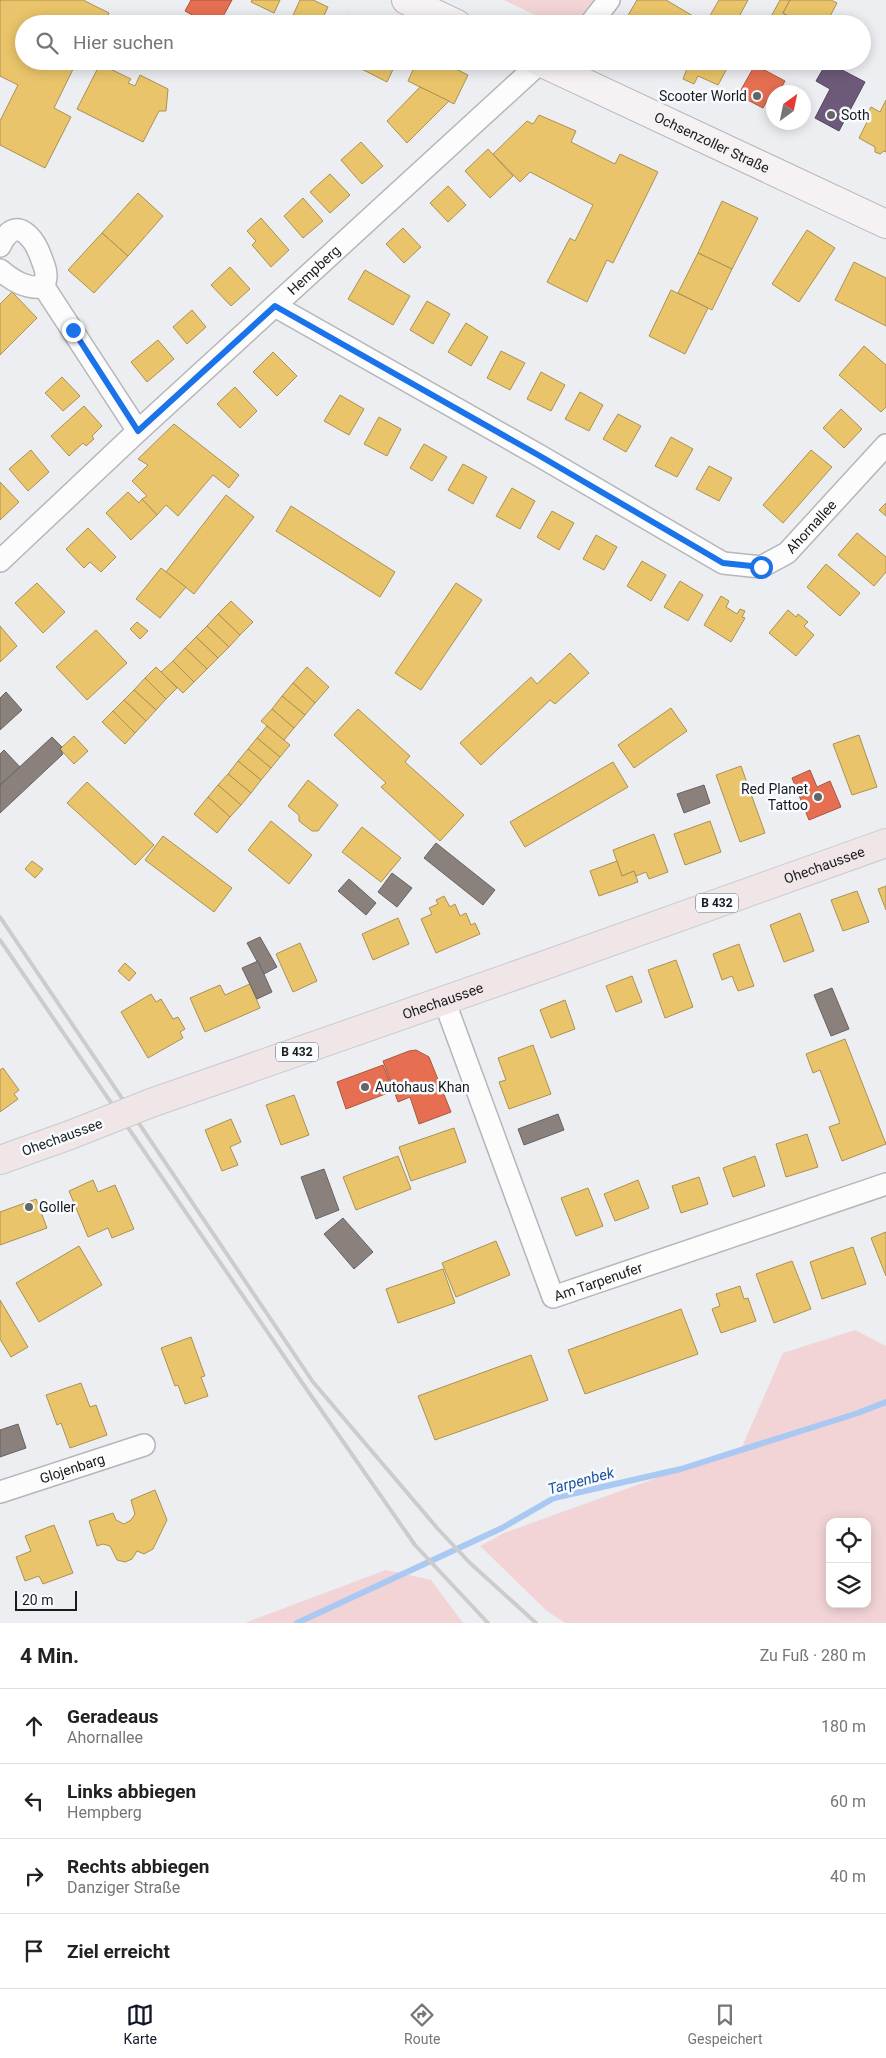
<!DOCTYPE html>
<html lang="de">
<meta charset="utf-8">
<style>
body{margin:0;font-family:Roboto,sans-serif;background:#f2f2f2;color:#222}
.controls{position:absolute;right:15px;bottom:15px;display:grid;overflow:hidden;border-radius:10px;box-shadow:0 2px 12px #0003}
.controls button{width:45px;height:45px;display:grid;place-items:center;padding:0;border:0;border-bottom:1px solid #e0e0e0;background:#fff;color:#222;font:25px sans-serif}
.compass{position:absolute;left:766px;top:85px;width:45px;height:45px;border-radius:50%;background:#fff;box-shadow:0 2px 12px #0003;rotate:33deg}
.scale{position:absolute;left:15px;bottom:12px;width:62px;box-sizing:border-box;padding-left:5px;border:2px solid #1a1b1d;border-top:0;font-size:14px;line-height:18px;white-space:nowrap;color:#1a1b1d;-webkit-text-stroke:4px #f8fbff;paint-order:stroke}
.stop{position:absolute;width:15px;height:15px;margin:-11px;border:4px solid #1a73e8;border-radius:50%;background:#fff}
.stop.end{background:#1a73e8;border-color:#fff;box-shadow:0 1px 5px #0008}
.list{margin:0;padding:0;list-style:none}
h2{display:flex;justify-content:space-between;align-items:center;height:65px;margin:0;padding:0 20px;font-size:21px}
h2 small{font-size:16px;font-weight:400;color:#767676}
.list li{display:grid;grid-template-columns:32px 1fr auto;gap:15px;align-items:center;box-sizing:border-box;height:75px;padding:0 20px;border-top:1px solid #e0e0e0}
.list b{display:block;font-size:19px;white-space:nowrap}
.list p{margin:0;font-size:16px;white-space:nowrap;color:#767676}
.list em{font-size:16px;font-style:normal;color:#767676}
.icon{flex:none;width:28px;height:28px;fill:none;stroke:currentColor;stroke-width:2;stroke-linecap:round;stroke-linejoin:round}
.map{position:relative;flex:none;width:886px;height:1623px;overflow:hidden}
.search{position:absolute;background:#fff;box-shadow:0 2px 12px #0003;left:15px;right:15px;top:15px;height:55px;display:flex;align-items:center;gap:12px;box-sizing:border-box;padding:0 18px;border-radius:28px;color:#767676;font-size:19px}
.sheet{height:365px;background:#fff}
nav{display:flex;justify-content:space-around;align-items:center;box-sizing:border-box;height:70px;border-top:1px solid #e0e0e0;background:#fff;font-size:14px;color:#767676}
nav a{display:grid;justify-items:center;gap:2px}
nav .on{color:#111827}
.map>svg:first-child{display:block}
</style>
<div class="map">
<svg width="886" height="1623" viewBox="0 0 886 1623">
<rect width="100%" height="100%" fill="#eceef1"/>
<g fill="#f2d4d6" fill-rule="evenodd">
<polygon points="504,0 594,0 574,24 554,24"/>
<path d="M855,1330l31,16v277h-321l-18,-12 -67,-65 24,-13 238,-86 41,-94zM830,1522h37v82h-37z"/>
<polygon points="386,1570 431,1580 463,1623 245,1623"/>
</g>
<g fill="#e9c46a" stroke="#ab9153">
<polygon points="0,0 83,0 109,13 104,24 24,24 24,61 77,61 54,108 71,117 45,168 0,145 0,121 18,85 0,76"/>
<polygon points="252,0 280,0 274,13 251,2"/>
<polygon points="300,0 313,0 328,7 320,24 289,24"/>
<polygon points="637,0 666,0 693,16 689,24 623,24"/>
<polygon points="719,0 748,0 735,24 705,24"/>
<polygon points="780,0 790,0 783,13 803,24 767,24"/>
<polygon points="790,0 831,0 837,3 826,24 803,24 783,13"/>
<polygon points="347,15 364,24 343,24"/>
<polygon points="346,61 397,61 387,82"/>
<polygon points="417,61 440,61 468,75 454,104 408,81"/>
<polygon points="650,61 667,61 663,69"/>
<polygon points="690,61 727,61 730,63 718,85 698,76 694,84 683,79"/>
<polygon points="100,64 131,79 128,83 135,86 140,75 168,89 166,111 159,111 143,142 77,109"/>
<polygon points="420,87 449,101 407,143 387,121"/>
<polygon points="886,100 886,152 884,151 880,154 875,152 875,147 859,138 867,122 864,121 871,107 880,112"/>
<polygon points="539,115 576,131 571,142 615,164 620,154 658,172 613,263 607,260 587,302 547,282 570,238 575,241 593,205 530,172 520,182 493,154 527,121 533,124"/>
<polygon points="361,142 383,166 362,184 341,160"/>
<polygon points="488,149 513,176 490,198 465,171"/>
<polygon points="330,174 350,195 330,213 310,192"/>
<polygon points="448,186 466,205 448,222 430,203"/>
<polygon points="138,193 163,216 128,256 102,233"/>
<polygon points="303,198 323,221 303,238 284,216"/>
<polygon points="722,201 758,218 732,269 698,253"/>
<polygon points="261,218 289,250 271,267 252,245 256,241 247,231"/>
<polygon points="403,228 421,247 404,263 386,244"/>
<polygon points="807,230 835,248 799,302 772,284"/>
<polygon points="102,233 128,256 94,293 68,270"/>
<polygon points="698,253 732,269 712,310 678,293"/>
<polygon points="854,262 886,278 886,326 835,300"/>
<polygon points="230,267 250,289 231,306 211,285"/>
<polygon points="365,270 410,296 393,325 348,299"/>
<polygon points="671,290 708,308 685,354 649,336"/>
<polygon points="12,292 37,318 0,355 0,304"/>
<polygon points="427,301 450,314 433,344 410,330"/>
<polygon points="192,310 206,327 187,344 173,327"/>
<polygon points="466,323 488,337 471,366 448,352"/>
<polygon points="158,340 174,359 147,382 131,362"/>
<polygon points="864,346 886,365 886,407 881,412 839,375"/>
<polygon points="501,351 525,363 510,390 487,378"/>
<polygon points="273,352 297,376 277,396 253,372"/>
<polygon points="541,372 565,385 551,411 527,399"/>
<polygon points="62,377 80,396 63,411 45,393"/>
<polygon points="235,387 257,411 240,428 217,404"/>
<polygon points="580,392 603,405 589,431 565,419"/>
<polygon points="340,395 364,409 349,435 324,421"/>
<polygon points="84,406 102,426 92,436 94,439 86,446 83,443 69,456 51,436"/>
<polygon points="841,409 862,429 844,448 823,428"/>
<polygon points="618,414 641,426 626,452 603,439"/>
<polygon points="379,417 401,429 387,456 364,444"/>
<polygon points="174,424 239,475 229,488 213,475 178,516 166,505 157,515 142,499 147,496 132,481 148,465 138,459"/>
<polygon points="671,437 693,449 677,477 655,466"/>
<polygon points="424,444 447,457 432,481 410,468"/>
<polygon points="31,450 49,472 28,491 9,469"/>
<polygon points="811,450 832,467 783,523 763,505"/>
<polygon points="463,464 487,477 473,504 448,490"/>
<polygon points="709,466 732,478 719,501 696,489"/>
<polygon points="0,482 19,502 0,520"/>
<polygon points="512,488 535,501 520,529 496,516"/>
<polygon points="128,492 139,503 142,499 157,515 131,540 106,513"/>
<polygon points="226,495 254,517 194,594 166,572"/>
<polygon points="886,503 886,516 879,510"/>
<polygon points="291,506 395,572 380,597 276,531"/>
<polygon points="552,511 574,523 559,550 537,537"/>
<polygon points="88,528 116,557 101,572 90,562 84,568 66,549"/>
<polygon points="857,533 886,557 886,572 874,586 838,555"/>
<polygon points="596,535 617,547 604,570 583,559"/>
<polygon points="642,561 666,575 651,601 627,586"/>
<polygon points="826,564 860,593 840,616 807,587"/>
<polygon points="161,568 186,587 160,618 136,599"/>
<polygon points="680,581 703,595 688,621 664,607"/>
<polygon points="37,583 65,612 43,633 15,603"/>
<polygon points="456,583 482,600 421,690 395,673"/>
<polygon points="721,596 729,601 726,607 737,614 740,609 745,611 742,617 745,618 731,642 704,625"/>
<polygon points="231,601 253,622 240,635 218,614"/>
<polygon points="788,610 796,617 798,614 808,622 804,626 814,635 796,656 769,633"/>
<polygon points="218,614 240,635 229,647 207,626"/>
<polygon points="137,622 148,631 140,639 130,629"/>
<polygon points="0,626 17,646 0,662"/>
<polygon points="207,626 229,647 218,658 196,637"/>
<polygon points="96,630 127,663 87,700 56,667"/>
<polygon points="196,637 218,658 207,669 185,648"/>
<polygon points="185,648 207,669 194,682 173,661"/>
<polygon points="570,653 589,673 555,704 550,700 481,765 460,743 531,677 537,684"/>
<polygon points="173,661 194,682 183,693 161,672"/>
<polygon points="156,667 177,688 166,699 145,678"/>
<polygon points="307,667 329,687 315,703 293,683"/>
<polygon points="145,678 166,699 156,710 134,690"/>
<polygon points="293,683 315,703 305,715 282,696"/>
<polygon points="134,690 156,710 146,721 124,700"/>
<polygon points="282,696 305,715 294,728 272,709"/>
<polygon points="124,700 146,721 135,733 113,711"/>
<polygon points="671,708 687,731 634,768 618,745"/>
<polygon points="272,709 294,728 284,740 261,721"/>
<polygon points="358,709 410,756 405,762 464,815 440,841 381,787 386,783 334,735"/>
<polygon points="113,711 135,733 125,744 102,722"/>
<polygon points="267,726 290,745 280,757 257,738"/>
<polygon points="859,735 877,787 852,795 833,744"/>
<polygon points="74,736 88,751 74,764 60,749"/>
<polygon points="257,738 280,757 271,768 248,749"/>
<polygon points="248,749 271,768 261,780 238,761"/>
<polygon points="238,761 261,780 251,793 228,774"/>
<polygon points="613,762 628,787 525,847 510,822"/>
<polygon points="741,766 765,833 740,842 716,775"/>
<polygon points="228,774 251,793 241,805 218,785"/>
<polygon points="308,780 338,805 318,831 312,831 299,821 299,815 288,806"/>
<polygon points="87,782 154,845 135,865 67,803"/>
<polygon points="218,785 241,805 230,817 208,797"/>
<polygon points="208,797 230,817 217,833 194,814"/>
<polygon points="271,821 312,855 289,884 248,850"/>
<polygon points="710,821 721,852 685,865 674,834"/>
<polygon points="362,827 401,858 381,882 342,852"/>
<polygon points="654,834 668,872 649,879 646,872 636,876 634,871 622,876 613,850"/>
<polygon points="163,836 232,888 214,912 145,860"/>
<polygon points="32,861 43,869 35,878 25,869"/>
<polygon points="617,861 622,876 634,871 638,882 599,896 590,871"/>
<polygon points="886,886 886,910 878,889"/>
<polygon points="857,891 869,922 843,931 831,900"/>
<polygon points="444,896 450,907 455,904 460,916 466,913 471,925 475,923 480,934 436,953 421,919 432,914 429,908 438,904 436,900"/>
<polygon points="800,913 814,951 784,962 770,925"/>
<polygon points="398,918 409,944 373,960 362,934"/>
<polygon points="300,943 317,981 293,992 276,954"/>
<polygon points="739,944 754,986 738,991 732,976 722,980 713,954"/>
<polygon points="676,960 693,1007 665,1018 648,970"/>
<polygon points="125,963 136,973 129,981 118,971"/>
<polygon points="632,976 642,1002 616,1012 606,986"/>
<polygon points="250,984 260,1008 205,1032 190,998 220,985 225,995"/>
<polygon points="151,994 156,1002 161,999 173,1019 178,1017 185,1029 180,1032 183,1038 148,1058 121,1012"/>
<polygon points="565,1000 575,1029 551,1038 540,1010"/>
<polygon points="845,1039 886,1144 842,1161 829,1127 840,1123 820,1070 813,1073 806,1054"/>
<polygon points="533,1045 551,1094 509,1109 499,1082 506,1080 498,1058"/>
<polygon points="3,1068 19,1090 14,1094 18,1099 0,1112 0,1070"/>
<polygon points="294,1095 309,1135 281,1145 266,1105"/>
<polygon points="231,1119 241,1142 230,1147 238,1165 222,1171 205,1130"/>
<polygon points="454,1128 466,1162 411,1181 399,1147"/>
<polygon points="807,1134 818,1167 786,1177 776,1144"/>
<polygon points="398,1156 411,1189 356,1210 343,1177"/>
<polygon points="755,1156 765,1186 733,1197 723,1168"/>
<polygon points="699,1177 708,1204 681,1213 672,1186"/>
<polygon points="93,1180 98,1192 115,1185 134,1229 112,1238 108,1228 88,1237 69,1191"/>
<polygon points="638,1180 649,1208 615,1221 604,1194"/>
<polygon points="588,1188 603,1226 576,1236 561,1198"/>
<polygon points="36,1199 47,1228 0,1245 0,1212"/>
<polygon points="886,1232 886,1276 871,1238"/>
<polygon points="496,1241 510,1275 456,1297 442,1263"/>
<polygon points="79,1246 102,1285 39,1322 16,1283"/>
<polygon points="853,1247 866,1284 822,1299 810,1262"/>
<polygon points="792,1261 811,1309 774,1323 756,1274"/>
<polygon points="443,1269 455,1303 398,1323 386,1289"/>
<polygon points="740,1286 744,1299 748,1298 756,1321 721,1333 712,1309 720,1306 716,1294"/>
<polygon points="0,1300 28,1347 11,1357 0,1339"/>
<polygon points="681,1309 698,1354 585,1394 568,1350"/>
<polygon points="191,1337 205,1376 201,1377 208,1396 185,1404 178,1385 175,1386 161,1348"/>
<polygon points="531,1355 548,1400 435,1440 418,1396"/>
<polygon points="81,1383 90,1407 96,1405 107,1435 70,1448 61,1423 57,1425 46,1395"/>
<polygon points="155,1490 167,1520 153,1549 144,1554 137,1551 132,1559 125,1562 117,1560 110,1546 103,1544 97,1546 89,1521 113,1513 116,1520 124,1524 131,1520 135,1514 131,1500"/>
<polygon points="54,1525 73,1573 43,1584 39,1576 25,1581 16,1557 31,1551 25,1536"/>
</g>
<g fill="#e76f51" stroke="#aa5641">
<polygon points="191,0 232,0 219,24 208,24 185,11"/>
<polygon points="755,65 785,81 779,92 774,92 774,102 768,99 763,108 738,95"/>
<polygon points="810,770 817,787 830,781 841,807 809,820 792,778"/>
<polygon points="416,1050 429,1057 451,1112 419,1124 410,1097 398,1102 383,1061 409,1051"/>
<polygon points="383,1065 393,1091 346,1109 337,1082"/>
</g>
<polygon fill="#6d597a" stroke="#54465e" points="827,62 865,82 839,131 815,118 830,89 816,81"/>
<g fill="#8a817c" stroke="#686260">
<polygon points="6,692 22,710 0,730 0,698"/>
<polygon points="52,737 62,747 60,749 63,754 0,813 0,785"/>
<polygon points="4,750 20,767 0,785 0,754"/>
<polygon points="704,785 710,803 684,813 677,794"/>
<polygon points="436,843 495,890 483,905 424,858"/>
<polygon points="392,873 412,888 397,907 378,892"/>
<polygon points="349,879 376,903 366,915 338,891"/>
<polygon points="260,937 277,967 264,974 247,943"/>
<polygon points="258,961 272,992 257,999 242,968"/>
<polygon points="832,988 849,1029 831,1036 814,995"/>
<polygon points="558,1114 564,1130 524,1145 518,1129"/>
<polygon points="324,1169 339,1210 316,1219 301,1177"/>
<polygon points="343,1218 373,1252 354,1269 324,1234"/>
<polygon points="18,1424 26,1448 0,1457 0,1430"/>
</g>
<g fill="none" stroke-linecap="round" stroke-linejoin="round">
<polyline stroke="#aac9f2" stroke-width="6" points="297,1623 502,1528 554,1498 681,1469 858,1413 886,1402"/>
<defs>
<g id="minor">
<polyline points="590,24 609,0"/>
<path d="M0,246c16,-34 35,-7 42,14 2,5 4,11 4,15 0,4 -1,8 -2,12l94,144"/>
<path d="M0,270c13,11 26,19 44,17"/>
<path id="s1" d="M275,306l265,150 183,107 38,4 26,-14 99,-108"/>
<path id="s2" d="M0,561l138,-130 404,-370"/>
<path id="s3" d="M444,1000l109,297 333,-113"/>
<path id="s4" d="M0,1492l144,-47"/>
</g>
<g id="secondary">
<polyline points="406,0 457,24"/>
<path id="s5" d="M538,61l348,163"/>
</g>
<g id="primary">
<path id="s6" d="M151,1103l397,-139 338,-121"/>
<polyline points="0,1160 70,1135"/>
</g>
</defs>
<use href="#minor" stroke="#b4b6b8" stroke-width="24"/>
<use href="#secondary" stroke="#b4b6b8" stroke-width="30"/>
<use href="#primary" stroke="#cacbcd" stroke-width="30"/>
<use href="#minor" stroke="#fcfcfd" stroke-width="21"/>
<use href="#secondary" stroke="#f6f1f3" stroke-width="28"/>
<use href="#primary" stroke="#f0e6e8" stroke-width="28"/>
<g stroke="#ccc" stroke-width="4">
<polyline points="0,917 313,1382 438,1529 470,1563 536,1623"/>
<polyline points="0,940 303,1384 415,1545 488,1623"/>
</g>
<defs>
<polyline id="primary-bridge" points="70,1135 151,1103"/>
</defs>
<use href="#primary-bridge" stroke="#cacbcd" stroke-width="30" stroke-linecap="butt"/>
<use href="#primary-bridge" stroke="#f0e6e8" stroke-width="28"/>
</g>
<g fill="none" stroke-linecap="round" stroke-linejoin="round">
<polyline stroke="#1a73e8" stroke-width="6" points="73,330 138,431 275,306 540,456 723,563 761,567"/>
</g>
<g fill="#646567" stroke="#f8fbff" stroke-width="2">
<circle cx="757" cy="96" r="5"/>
<circle cx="831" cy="115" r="5"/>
<circle cx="818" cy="797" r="5"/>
<circle cx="365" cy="1087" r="5"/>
<circle cx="29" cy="1207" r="5"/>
</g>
<g text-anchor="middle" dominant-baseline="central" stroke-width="5" stroke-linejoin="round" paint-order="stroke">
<g fill="#f8fbff" stroke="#5d5e61" stroke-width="1">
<rect x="696" y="893.5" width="42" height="19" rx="4"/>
<rect x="276" y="1042.5" width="42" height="19" rx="4"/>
</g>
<g font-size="12" font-weight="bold" fill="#1a1b1d">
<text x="717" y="903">B 432</text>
<text x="297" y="1052">B 432</text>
</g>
<g font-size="14" fill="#1a1b1d" stroke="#f8fbff" text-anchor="start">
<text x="747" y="96" text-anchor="end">Scooter World</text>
<text x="841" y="115">Soth</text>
<text x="808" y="789" text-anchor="end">Red Planet<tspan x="808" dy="16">Tattoo</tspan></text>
<text x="375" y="1087">Autohaus Khan</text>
<text x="39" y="1207">Goller</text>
</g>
<g font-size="14" fill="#1a1b1d" stroke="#f8fbff">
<text stroke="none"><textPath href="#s5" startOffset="192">Ochsenzoller Straße</textPath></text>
<text stroke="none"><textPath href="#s2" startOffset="428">Hempberg</textPath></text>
<text stroke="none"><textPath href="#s1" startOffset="620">Ahornallee</textPath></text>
<text stroke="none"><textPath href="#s6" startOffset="714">Ohechaussee</textPath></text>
<text stroke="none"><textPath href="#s6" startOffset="309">Ohechaussee</textPath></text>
<text transform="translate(62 1137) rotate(-20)">Ohechaussee</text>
<text stroke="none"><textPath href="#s3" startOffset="364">Am Tarpenufer</textPath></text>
<text stroke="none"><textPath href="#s4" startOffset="76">Glojenbarg</textPath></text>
</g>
<g font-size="15" font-style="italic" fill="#1e559a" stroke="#f8fbff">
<text transform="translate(581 1481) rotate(-15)">Tarpenbek</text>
</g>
</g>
</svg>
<div class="controls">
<button><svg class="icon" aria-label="locate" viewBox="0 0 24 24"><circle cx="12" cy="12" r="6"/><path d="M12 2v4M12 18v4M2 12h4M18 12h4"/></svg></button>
<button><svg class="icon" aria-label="layers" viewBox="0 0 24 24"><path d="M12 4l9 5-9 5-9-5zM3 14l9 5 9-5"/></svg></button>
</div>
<svg class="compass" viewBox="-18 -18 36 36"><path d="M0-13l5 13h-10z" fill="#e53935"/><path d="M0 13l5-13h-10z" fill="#767676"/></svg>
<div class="scale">20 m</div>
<div class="stop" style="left:761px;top:567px"></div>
<div class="stop end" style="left:73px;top:330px"></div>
<div class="search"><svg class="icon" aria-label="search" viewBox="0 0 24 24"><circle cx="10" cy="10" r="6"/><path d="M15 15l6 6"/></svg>Hier suchen</div>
</div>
<section class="sheet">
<h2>4 Min.<small>Zu Fuß · 280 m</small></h2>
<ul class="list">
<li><svg class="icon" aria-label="ahead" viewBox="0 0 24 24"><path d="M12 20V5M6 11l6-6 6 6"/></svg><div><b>Geradeaus</b><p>Ahornallee</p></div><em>180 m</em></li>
<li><svg class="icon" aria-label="left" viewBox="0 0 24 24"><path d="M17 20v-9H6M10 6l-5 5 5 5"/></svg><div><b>Links abbiegen</b><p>Hempberg</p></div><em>60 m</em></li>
<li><svg class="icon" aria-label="right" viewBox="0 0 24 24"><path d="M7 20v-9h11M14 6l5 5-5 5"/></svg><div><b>Rechts abbiegen</b><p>Danziger Straße</p></div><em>40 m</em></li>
<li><svg class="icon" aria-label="arrive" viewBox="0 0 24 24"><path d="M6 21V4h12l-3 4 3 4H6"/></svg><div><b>Ziel erreicht</b></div></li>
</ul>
</section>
<nav>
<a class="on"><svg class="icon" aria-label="map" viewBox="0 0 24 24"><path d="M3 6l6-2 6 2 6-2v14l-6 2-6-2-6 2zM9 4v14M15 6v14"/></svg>Karte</a>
<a><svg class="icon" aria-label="directions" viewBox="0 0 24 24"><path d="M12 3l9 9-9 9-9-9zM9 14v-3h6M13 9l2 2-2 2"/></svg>Route</a>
<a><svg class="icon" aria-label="saved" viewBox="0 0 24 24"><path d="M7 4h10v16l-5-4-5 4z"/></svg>Gespeichert</a>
</nav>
